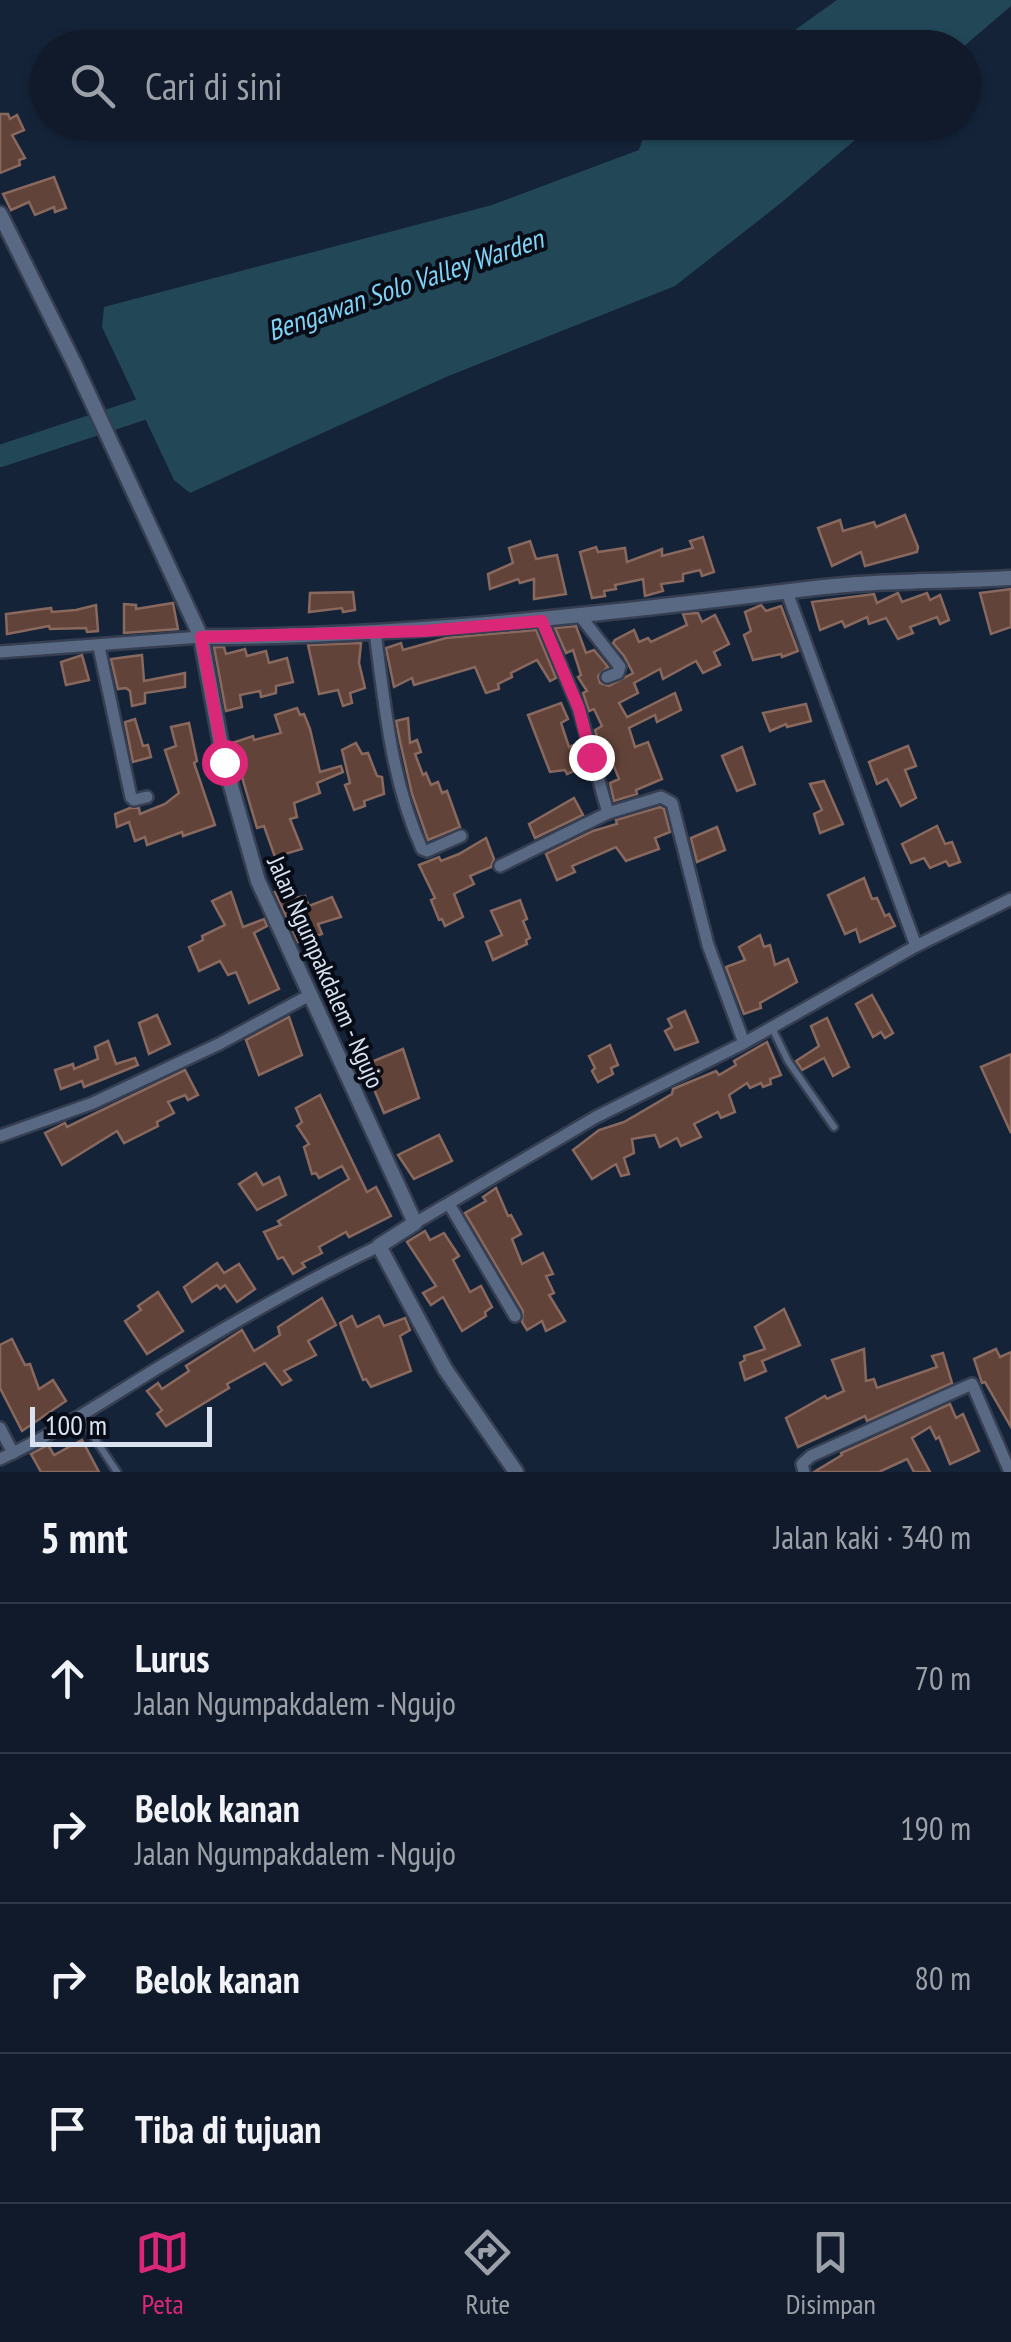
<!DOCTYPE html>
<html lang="id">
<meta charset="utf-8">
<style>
body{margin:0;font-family:"PT Sans Narrow",sans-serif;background:#1e2737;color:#f1f3f6}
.scale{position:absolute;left:30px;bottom:25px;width:182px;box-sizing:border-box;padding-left:10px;border:5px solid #d9e2f1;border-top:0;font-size:28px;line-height:35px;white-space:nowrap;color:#d9e2f1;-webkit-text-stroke:8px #070c16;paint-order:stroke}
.stop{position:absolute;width:30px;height:30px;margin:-22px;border:8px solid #db2777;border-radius:50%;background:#fff}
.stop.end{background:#db2777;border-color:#fff;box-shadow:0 2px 10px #0008}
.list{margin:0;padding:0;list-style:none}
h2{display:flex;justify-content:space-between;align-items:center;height:130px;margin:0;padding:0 40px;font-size:42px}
h2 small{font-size:32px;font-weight:400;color:#9ca1a9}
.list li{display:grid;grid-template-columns:65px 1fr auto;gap:30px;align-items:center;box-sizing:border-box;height:150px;padding:0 40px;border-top:2px solid #303847}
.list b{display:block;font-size:38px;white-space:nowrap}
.list p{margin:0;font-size:32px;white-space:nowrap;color:#9ca1a9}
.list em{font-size:32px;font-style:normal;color:#9ca1a9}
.icon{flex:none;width:55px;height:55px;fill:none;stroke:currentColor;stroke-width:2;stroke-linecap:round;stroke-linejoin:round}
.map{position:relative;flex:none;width:1011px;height:1472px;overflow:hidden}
.search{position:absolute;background:#101a2b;box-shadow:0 2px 8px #0004;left:30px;right:30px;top:30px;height:110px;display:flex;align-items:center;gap:25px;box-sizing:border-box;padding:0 35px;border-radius:55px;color:#9ca1a9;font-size:38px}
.sheet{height:730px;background:#101a2b}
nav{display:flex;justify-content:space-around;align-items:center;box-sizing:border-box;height:140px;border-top:2px solid #303847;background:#101a2b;font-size:28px;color:#9ca1a9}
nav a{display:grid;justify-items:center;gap:5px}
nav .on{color:#db2777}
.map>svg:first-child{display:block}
</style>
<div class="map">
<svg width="1011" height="1472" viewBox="0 0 1011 1472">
<rect width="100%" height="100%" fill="#152339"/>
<g fill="#224858">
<polygon points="837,0 1011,0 1011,6 963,47 771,47"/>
<polygon points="648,123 875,123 782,202 675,286 446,377 190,493 174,480 102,327 104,307 492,205 639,150"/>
</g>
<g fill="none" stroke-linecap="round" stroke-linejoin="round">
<polyline stroke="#224858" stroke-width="22" points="0,456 170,400"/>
</g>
<g fill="#614339" stroke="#89685e" stroke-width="2.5">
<polygon points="0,114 8,114 10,119 17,115 24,130 12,135 25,158 19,160 20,165 0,173"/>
<polygon points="54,177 66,208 55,212 54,207 35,215 29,202 11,210 3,194"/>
<polygon points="905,515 918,547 917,552 865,566 861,552 832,566 818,528 840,520 843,531 874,522 876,527"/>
<polygon points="703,537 714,572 702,576 700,570 683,574 683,581 661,584 663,591 645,596 643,579 615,585 616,589 604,591 605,596 592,598 580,552 596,547 598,552 625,548 627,562 662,549 662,556 693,548 690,541"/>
<polygon points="530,541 536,559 557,555 566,594 534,599 534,579 520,583 518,579 490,589 488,574 513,563 509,548"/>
<polygon points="1011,589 1011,627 991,634 980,593"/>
<polygon points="353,592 355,610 343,612 342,608 309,612 310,593"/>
<polygon points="898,593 902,602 927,593 930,600 940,595 949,620 940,624 937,617 910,627 913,633 898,639 886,618 869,624 867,617 845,627 842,621 820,630 812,602 874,594 877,603"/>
<polygon points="173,603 178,629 124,633 124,604 136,605 136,609"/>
<polygon points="96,605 98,631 87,632 86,628 50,629 49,626 7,634 6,614 51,608 52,612 76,610"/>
<polygon points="761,605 766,611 781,606 798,651 782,657 781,654 753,660 744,635 751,631 745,612"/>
<polygon points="698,613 702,622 715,615 729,644 714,652 720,665 703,673 696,661 663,679 660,669 634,683 638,693 619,703 627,717 675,693 681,710 657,722 655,715 629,728 635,747 648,742 662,779 636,790 637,794 614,801 610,783 619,779 607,749 601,750 595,730 602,726 594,709 589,711 583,693 587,691 578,677 581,675 573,650 566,653 555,628 576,626 586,653 594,650 608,667 598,676 600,683 609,686 633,673 624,656 613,643 615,640 634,630 639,642 648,638 651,642 687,625 683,614"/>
<polygon points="536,630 556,678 550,681 537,660 511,673 512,677 498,684 499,689 486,693 475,667 414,685 412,678 394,687 386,648 401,643 403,650 446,638"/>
<polygon points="361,643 359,663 365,688 350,693 352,703 343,706 338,690 319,694 308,645"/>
<polygon points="214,647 224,647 226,654 245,649 247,656 266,651 269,663 287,658 293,682 276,686 276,693 261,697 260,691 240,695 242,707 226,711"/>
<polygon points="82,655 89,680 66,685 61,662"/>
<polygon points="142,655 144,681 185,673 185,687 145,693 145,703 132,706 130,691 126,688 118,689 111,659"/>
<polygon points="561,703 568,719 561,723 569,747 579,743 585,766 567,774 565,770 550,772 528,715"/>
<polygon points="806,704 811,721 787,727 786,724 770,731 763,713"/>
<polygon points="297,708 300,715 304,714 310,729 320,772 341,766 343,772 317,783 320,793 294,803 297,817 290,819 302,849 275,857 264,826 257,828 232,743 253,736 254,740 281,733 275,715"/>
<polygon points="408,718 410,743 417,740 421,752 415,754 423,775 426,773 431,785 438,782 442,793 447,791 460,827 428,840 412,794 400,741 396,721"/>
<polygon points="135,719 143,746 148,745 151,757 133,762 125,722"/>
<polygon points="189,723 197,761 194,763 215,825 183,836 182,832 147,845 145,837 135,841 129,822 117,827 115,814 130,808 139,808 140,814 165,804 179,793 165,750 176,746 171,727"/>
<polygon points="356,743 362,754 368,753 377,776 382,777 384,794 364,801 365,806 354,810 345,785 350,783 342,750"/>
<polygon points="908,746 916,766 905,770 916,798 901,806 887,779 877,784 869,762"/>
<polygon points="742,747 755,784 737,791 722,756"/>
<polygon points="824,781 843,824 820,833 814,814 822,810 810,784"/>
<polygon points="574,798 583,815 535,838 529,824"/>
<polygon points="660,807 664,809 670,832 655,838 659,849 626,861 616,847 572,866 575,872 557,880 546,854 593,831 617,824 616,820"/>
<polygon points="937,826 945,844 952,842 960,862 949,866 946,861 930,868 924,858 911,863 902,844"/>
<polygon points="717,827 725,850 697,862 691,838"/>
<polygon points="486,838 494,859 491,867 470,876 474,884 454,894 463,917 445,926 442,919 439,920 431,900 435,898 419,865 439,857 441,861 459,854"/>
<polygon points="864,878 872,899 877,898 885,916 889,914 895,926 860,942 856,929 845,934 828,895"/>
<polygon points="292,886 295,898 305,896 309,906 332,897 341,917 318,924 322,934 298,942 275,892"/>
<polygon points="231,892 243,927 264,919 267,926 254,933 279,989 249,1003 236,972 228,975 220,961 199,971 189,947 203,940 202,936 225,925 212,901"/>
<polygon points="520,900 527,919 523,921 530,938 526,940 527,944 493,960 486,942 502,935 491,911"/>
<polygon points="760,935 764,947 770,945 775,965 788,959 797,982 760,1003 761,1008 744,1014 726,967 745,960 739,947"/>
<polygon points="872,995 893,1033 885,1038 881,1032 873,1037 856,1004"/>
<polygon points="685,1011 698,1042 675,1050 665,1031 672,1027 668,1019"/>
<polygon points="157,1015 170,1044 149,1054 139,1023"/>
<polygon points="289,1017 302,1055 259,1075 246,1040"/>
<polygon points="827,1018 849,1067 833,1076 824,1058 802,1070 796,1061 819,1046 811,1026"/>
<polygon points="108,1041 116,1064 135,1058 138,1065 84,1087 82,1081 61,1089 55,1070 73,1064 74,1069 98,1059 95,1047"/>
<polygon points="767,1042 781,1075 770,1079 771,1084 763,1087 761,1083 750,1088 747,1083 729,1095 735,1112 721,1118 718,1112 694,1124 701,1137 681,1146 677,1138 660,1147 655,1135 632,1139 634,1153 624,1158 629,1174 621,1176 616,1164 592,1179 573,1150 599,1130 624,1122 672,1094 673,1089 716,1071 719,1075 736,1065 734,1061"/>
<polygon points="610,1045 618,1065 611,1068 613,1074 598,1082 592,1071 595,1068 589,1056"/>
<polygon points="403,1049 419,1098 384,1113 364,1065"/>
<polygon points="1011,1054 1011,1133 981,1067"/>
<polygon points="185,1070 198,1095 188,1100 185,1095 168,1102 174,1113 157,1122 158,1126 124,1143 117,1131 62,1165 45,1133 65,1123 67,1127"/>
<polygon points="320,1095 367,1192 376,1187 391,1216 349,1237 346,1232 319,1247 322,1253 302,1263 305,1267 293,1274 283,1257 278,1259 264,1232 281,1225 278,1221 349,1179 342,1166 319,1178 316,1173 312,1174 304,1147 309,1144 297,1126 302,1122 296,1108"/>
<polygon points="439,1135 452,1161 414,1179 398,1155"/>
<polygon points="256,1173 263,1185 279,1177 286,1195 257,1210 239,1184"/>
<polygon points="496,1188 508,1216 511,1215 521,1234 512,1239 522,1264 543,1253 553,1274 546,1276 554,1293 549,1295 565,1321 546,1331 542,1321 527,1330 522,1322 523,1311 465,1213 486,1201 483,1197"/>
<polygon points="425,1231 430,1240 444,1233 459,1256 453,1260 470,1292 481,1286 492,1307 485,1312 486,1316 462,1331 443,1297 431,1305 423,1293 436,1286 407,1242"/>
<polygon points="217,1263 224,1273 239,1264 255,1289 237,1302 225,1285 220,1289 217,1285 192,1302 184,1287"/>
<polygon points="158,1292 183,1331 147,1354 125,1321 141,1310 138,1306"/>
<polygon points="322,1298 336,1325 308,1341 316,1355 284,1371 291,1380 282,1385 265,1363 227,1384 229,1388 166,1426 157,1414 162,1410 147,1391 158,1383 162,1389 189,1371 186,1366 242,1330 254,1351 280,1335 278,1327"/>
<polygon points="784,1309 800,1345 762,1361 766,1371 745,1380 740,1363 745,1360 744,1356 765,1349 755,1327"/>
<polygon points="352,1316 357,1327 379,1316 384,1326 405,1318 410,1330 400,1336 411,1371 371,1387 366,1379 363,1380 340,1323"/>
<polygon points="12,1339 25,1365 30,1364 39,1389 53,1380 66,1401 22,1431 0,1388 0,1345"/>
<polygon points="864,1349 866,1381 874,1379 877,1388 937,1367 932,1356 943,1353 952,1383 867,1421 865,1416 798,1447 786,1418 825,1396 827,1399 844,1391 832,1360"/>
<polygon points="996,1349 1000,1357 1011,1352 1011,1427 985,1382 982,1383 974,1359"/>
<polygon points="950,1404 956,1418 963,1414 979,1451 964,1458 950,1464 939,1437 936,1439 930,1427 912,1438 930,1472 914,1472 907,1459 879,1472 814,1472 842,1455 841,1453"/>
<polygon points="82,1440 99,1472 41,1472 31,1454 48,1445 54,1455"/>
</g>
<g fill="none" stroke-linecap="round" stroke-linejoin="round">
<defs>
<g id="service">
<polyline points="772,1028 788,1061 834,1127"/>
<polyline points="81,1418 117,1472"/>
</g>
<g id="minor">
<polyline points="787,592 916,946"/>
<polyline points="581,617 620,667 618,673 607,677"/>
<polyline points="542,621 579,709 608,813 661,797 672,803 708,945 744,1043"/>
<path d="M375,632c10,75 16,148 47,217l5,2 34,-15"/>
<polyline points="99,647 131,797 134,800 147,797"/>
<polyline points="0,652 201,637"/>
<polyline points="500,866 608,813"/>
<polyline points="0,1136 93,1103 219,1044 308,996"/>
<polyline points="449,1204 515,1316"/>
<polyline points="415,1223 596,1117 744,1043 916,946 1011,899"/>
<polyline points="0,1428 13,1453"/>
<path d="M0,1459c57,-26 108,-61 161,-93 71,-43 143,-84 218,-120"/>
<polyline points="804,1472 802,1464 811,1456 972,1384 1010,1472"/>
</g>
<g id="tertiary">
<polyline points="0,214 74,363 201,637 224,761 258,881 415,1223 379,1246 445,1369 516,1472"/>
<path d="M201,637c204,0 404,-23 605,-48 68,-9 137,-7 205,-11"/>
</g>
</defs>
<use href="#service" stroke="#363f51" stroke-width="11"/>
<use href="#minor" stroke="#363f51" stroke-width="16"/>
<use href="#tertiary" stroke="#363f51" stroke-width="19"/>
<use href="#service" stroke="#596983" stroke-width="6"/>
<use href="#minor" stroke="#596983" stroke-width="11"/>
<use href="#tertiary" stroke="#596983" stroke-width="14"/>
</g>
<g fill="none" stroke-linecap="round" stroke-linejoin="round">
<polyline stroke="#db2777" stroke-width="12" points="224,762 201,637 424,631 542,621 579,709 591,757"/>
</g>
<g text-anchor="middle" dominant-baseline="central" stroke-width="8" stroke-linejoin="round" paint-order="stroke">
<g font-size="25" fill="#d9e2f1" stroke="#070c16">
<text transform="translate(326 972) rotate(66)">Jalan Ngumpakdalem - Ngujo</text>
</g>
<g font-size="28" font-style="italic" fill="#7fd3f5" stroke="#070c16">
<text transform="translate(405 284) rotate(-19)">Bengawan Solo Valley Warden</text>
</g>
</g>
</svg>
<div class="scale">100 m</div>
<div class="stop" style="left:224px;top:762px"></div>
<div class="stop end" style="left:591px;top:757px"></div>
<div class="search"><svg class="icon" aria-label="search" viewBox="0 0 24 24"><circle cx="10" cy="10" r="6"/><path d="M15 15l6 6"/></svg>Cari di sini</div>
</div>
<section class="sheet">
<h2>5 mnt<small>Jalan kaki · 340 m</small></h2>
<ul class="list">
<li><svg class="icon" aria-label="ahead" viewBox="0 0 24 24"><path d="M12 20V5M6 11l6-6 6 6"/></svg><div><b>Lurus</b><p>Jalan Ngumpakdalem - Ngujo</p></div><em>70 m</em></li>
<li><svg class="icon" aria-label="right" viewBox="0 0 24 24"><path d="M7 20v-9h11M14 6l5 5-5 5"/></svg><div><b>Belok kanan</b><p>Jalan Ngumpakdalem - Ngujo</p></div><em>190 m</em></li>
<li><svg class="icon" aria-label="right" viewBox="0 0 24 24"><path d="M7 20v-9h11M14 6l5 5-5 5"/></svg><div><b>Belok kanan</b></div><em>80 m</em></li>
<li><svg class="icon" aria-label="arrive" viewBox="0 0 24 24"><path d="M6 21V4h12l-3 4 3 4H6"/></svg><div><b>Tiba di tujuan</b></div></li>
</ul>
</section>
<nav>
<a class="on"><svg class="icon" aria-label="map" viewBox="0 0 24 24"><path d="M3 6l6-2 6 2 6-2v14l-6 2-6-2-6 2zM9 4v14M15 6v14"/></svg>Peta</a>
<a><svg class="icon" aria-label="directions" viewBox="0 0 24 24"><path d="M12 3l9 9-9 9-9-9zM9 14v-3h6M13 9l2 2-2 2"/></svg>Rute</a>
<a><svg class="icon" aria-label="saved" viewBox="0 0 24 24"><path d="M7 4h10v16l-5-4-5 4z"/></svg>Disimpan</a>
</nav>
